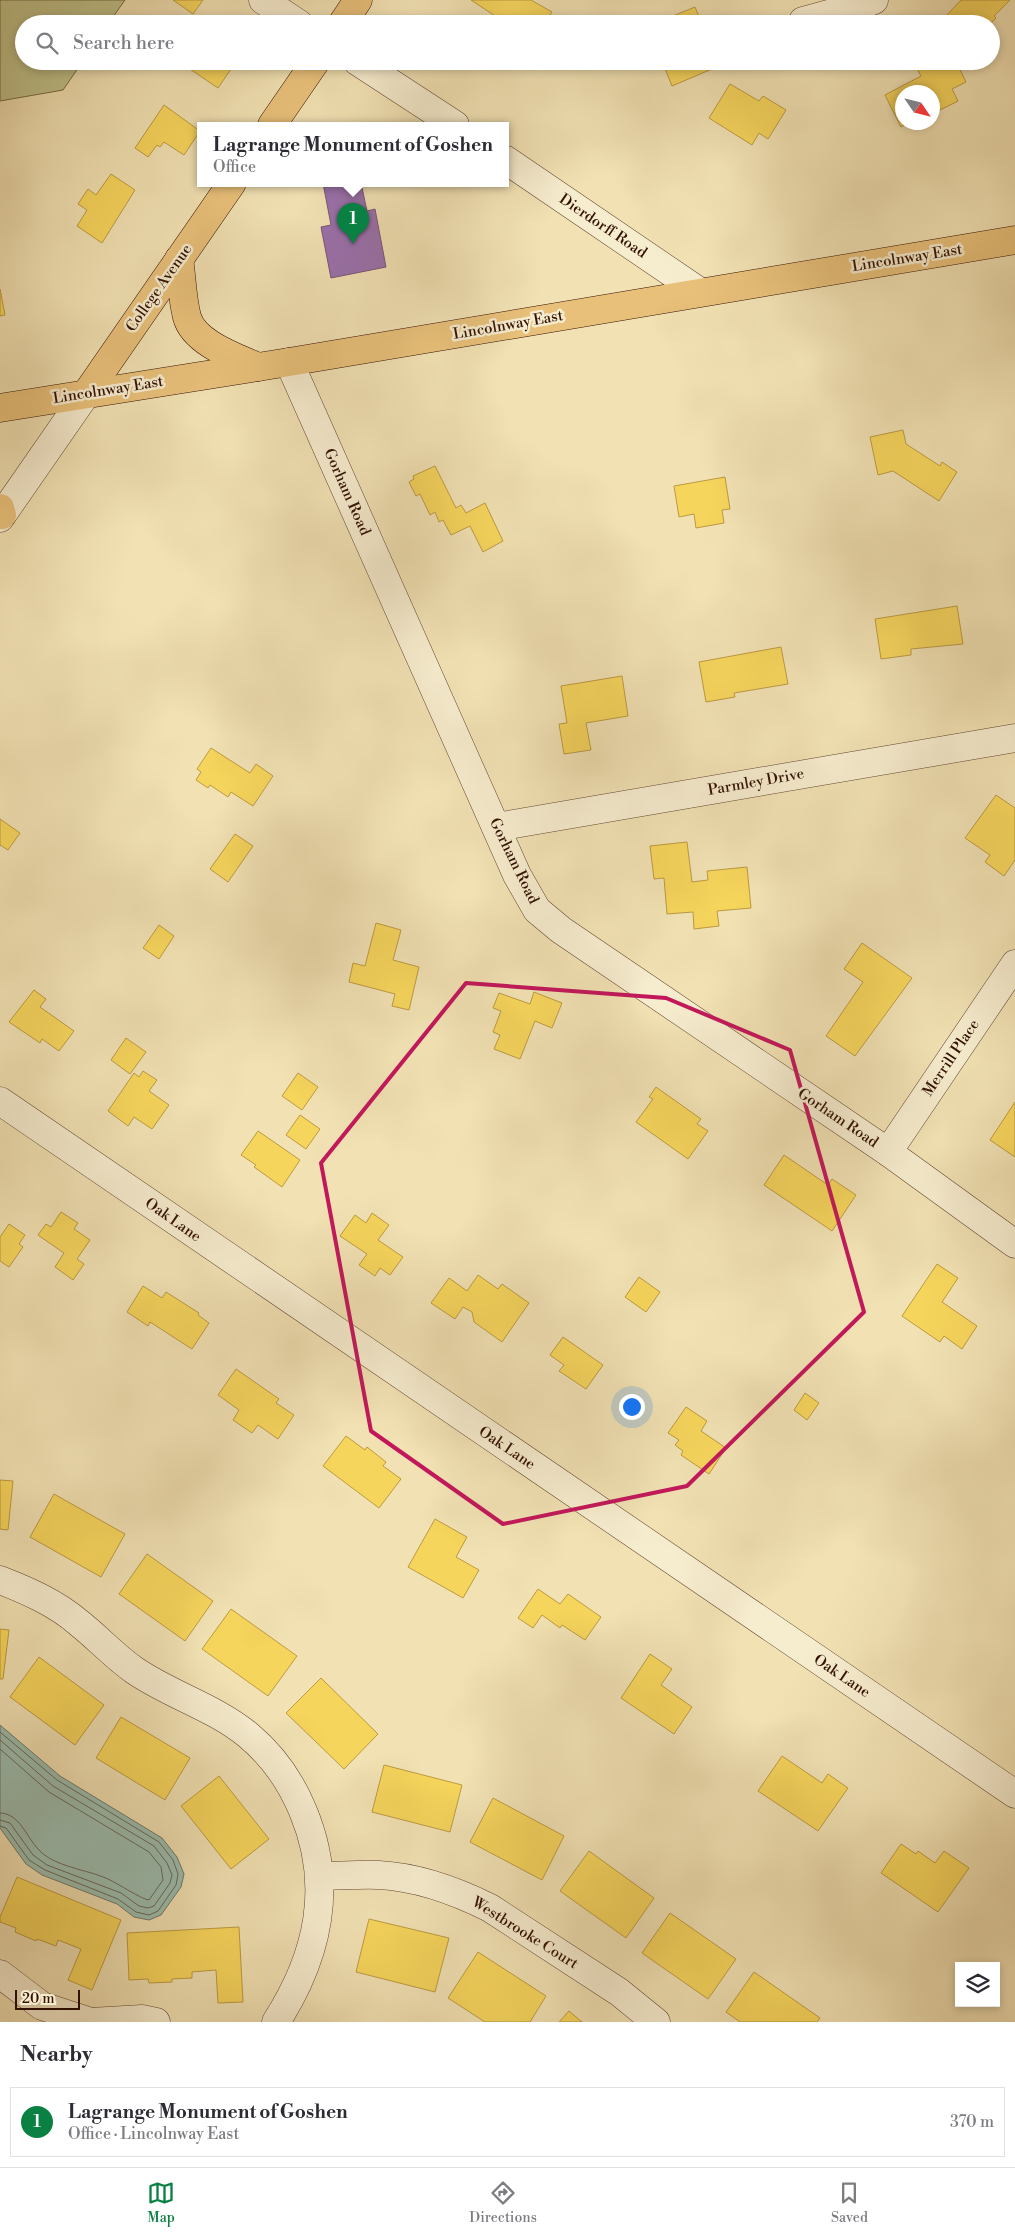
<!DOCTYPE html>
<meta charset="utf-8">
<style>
body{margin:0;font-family:"Libre Bodoni",serif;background:#f2f2f3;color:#2b2b33}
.controls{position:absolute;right:15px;bottom:15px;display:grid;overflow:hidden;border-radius:0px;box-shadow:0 2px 8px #0003}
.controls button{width:45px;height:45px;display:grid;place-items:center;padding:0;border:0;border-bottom:1px solid #e1e1e2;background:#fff;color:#2b2b33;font:25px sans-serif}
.compass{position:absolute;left:895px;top:85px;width:45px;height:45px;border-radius:50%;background:#fff;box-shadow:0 2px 8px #0003;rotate:125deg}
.scale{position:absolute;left:15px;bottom:12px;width:65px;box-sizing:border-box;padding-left:5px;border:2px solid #331104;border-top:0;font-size:14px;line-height:18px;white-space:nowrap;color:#331104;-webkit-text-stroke:4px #f6ecce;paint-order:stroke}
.you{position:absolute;left:631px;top:1406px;width:18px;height:18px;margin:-12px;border:4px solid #fff;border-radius:50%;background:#1a73e8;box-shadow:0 0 0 8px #1a73e833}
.badge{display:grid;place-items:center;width:32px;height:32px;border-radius:50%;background:#0b8043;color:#fff;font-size:16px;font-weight:700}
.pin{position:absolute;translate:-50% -41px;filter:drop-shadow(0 1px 2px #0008)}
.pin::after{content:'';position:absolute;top:26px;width:18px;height:15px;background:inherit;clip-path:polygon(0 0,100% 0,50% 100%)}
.popup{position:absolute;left:197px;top:122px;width:312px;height:65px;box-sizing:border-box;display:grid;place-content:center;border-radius:0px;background:#fff;filter:drop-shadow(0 1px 4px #0005);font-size:16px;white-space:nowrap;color:#7c7c81}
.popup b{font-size:19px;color:#2b2b33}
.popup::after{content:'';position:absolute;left:50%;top:100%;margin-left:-10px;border:10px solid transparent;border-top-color:#fff}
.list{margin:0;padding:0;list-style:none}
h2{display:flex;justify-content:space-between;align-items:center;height:65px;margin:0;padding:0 20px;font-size:21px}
h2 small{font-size:16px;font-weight:400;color:#7c7c81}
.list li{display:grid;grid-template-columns:32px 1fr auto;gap:15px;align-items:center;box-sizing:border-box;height:70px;margin:0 10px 10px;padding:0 10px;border:1px solid #e1e1e2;border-radius:0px}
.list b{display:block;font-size:19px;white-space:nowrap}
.list p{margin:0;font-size:16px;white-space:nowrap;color:#7c7c81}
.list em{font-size:16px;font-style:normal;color:#7c7c81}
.icon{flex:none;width:28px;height:28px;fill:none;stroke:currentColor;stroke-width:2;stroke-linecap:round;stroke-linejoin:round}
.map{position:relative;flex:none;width:1015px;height:2022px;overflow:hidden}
.search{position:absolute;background:#fff;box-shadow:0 2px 8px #0003;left:15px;right:15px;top:15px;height:55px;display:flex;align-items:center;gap:12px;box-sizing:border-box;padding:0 18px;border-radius:28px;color:#7c7c81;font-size:19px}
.sheet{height:145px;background:#fff}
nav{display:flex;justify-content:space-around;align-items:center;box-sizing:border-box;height:70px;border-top:1px solid #e1e1e2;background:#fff;font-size:14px;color:#7c7c81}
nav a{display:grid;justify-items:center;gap:2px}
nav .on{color:#0b8043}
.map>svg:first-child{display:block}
</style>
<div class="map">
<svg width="1015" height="2022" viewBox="0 0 1015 2022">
<rect width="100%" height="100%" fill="#f1e1b3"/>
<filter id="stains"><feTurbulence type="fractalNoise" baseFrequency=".004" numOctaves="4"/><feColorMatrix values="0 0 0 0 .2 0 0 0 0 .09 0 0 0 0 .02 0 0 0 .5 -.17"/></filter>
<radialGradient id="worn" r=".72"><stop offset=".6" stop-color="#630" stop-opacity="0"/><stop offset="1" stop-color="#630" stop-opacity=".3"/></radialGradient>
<polygon fill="#bfc189" stroke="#796946" points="0,0 125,0 108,24 24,24 24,61 83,61 63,90 0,101"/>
<polygon fill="#9bbdb0" stroke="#71786b" points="0,1725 60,1776 162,1838 177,1857 184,1874 181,1887 161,1915 149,1920 134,1917 117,1904 42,1875 26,1864 0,1828"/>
<g fill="#f6d55c" stroke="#bc9a42">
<polygon points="173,0 203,0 193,14"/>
<polygon points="471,0 531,0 552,12 545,24 507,24"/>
<polygon points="961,0 1010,0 994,16 996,18 990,24 956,24 947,15"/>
<polygon points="695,7 702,24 650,24 649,22 667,15 668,18"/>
<polygon points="191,61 230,61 228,63 233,66 218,88 190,69 194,63"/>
<polygon points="656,61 717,61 719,66 672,86 664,66 662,67 657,65"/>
<polygon points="918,61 942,63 956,61 966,82 952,89 958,101 936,112 938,115 932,118 932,92 902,92 902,122 910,122 901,127 885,95 921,76 914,63"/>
<polygon points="730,84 759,101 763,96 786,110 768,139 759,133 752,145 709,118"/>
<polygon points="164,105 200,131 184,155 164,142 160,147 157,145 148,157 135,148"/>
<polygon points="111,174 135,190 102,243 77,226 87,210 78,204 88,189 96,195"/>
<polygon points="0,289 5,315 0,316"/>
<polygon points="903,430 906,444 940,466 942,462 957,472 939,501 893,471 878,475 870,437"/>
<polygon points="435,466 456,508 461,505 466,513 485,503 503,541 483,552 470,526 451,535 443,520 439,522 435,512 430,515 420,494 416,496 409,482 414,479 413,476"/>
<polygon points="725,477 730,509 722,510 724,523 696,528 694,514 679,517 674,486"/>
<polygon points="957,606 963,644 911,649 911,655 881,659 875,619"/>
<polygon points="781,647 788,684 734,693 735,697 706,702 699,662"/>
<polygon points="622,676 628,716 586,723 591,750 564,754 559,724 567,723 561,686"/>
<polygon points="211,748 250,773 256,764 273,776 253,806 231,792 228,797 210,785 208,788 196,780 201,772 197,769"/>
<polygon points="996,795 1015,808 1015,860 1004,876 985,862 990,855 965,838"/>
<polygon points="0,819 20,833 8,850 0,845"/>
<polygon points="235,834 253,846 228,882 210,869"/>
<polygon points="687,842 692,882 708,880 707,871 747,867 751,908 717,911 719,926 694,929 693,912 667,914 664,878 654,879 650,846"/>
<polygon points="376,923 401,930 393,960 419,967 409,1010 392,1006 395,994 349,982 353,963 365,966"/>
<polygon points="159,925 174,936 159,959 143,948"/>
<polygon points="862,943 912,978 855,1056 826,1036 863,982 844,969"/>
<polygon points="34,990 46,999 40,1007 74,1031 59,1051 42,1039 40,1043 9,1022"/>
<polygon points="534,992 562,1003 552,1028 535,1021 520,1059 494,1049 500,1035 493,1032 501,1011 493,1008 499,993 530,1004"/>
<polygon points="126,1038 146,1052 130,1074 111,1060"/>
<polygon points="143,1071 157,1080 149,1091 169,1105 152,1129 134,1117 128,1126 108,1111 134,1073 139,1077"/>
<polygon points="298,1073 318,1087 302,1110 282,1096"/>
<polygon points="656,1087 701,1119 697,1124 708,1131 688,1159 636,1122 653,1099 649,1097"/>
<polygon points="1015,1102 1015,1157 990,1140"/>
<polygon points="300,1115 320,1129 306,1149 286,1135"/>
<polygon points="258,1131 300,1160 282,1187 254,1167 256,1165 241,1155"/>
<polygon points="784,1155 828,1185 832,1179 856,1195 832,1231 764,1185"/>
<polygon points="61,1212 78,1223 74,1229 90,1240 77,1259 84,1264 73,1280 55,1267 64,1253 38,1235 46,1224 51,1227"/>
<polygon points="372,1213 389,1225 378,1240 403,1257 390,1275 380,1268 375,1276 359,1265 367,1254 340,1236 355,1215 366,1223"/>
<polygon points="9,1224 25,1235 19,1244 23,1247 9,1267 0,1261 0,1237"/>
<polygon points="937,1264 958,1278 942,1302 977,1326 962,1349 944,1336 940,1342 902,1316"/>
<polygon points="478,1275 498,1289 502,1284 529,1303 502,1342 474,1322 472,1312 463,1307 455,1319 431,1303 449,1278 467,1291"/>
<polygon points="639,1277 660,1292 646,1312 625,1297"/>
<polygon points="143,1286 162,1298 166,1292 199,1313 198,1315 209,1323 192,1349 150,1322 148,1326 127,1312"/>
<polygon points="563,1337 603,1365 586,1389 559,1371 564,1365 550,1355"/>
<polygon points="236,1369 279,1399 276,1403 294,1415 278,1439 258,1425 252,1433 233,1420 239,1410 218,1395"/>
<polygon points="805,1393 819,1403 807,1420 794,1410"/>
<polygon points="686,1407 707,1421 701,1431 726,1448 709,1474 681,1455 683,1451 675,1445 679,1440 668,1433"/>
<polygon points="346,1436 365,1450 367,1447 386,1462 383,1466 401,1479 379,1508 323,1466"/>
<polygon points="0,1480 13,1481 8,1530 0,1529"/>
<polygon points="54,1494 125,1534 101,1577 30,1537"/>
<polygon points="435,1519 467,1537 456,1557 479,1570 463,1598 408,1567"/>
<polygon points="147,1554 213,1601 185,1641 119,1594"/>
<polygon points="538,1589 560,1604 568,1594 601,1617 585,1640 562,1625 560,1628 542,1615 533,1628 518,1618"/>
<polygon points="231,1609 297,1656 268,1696 202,1649"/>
<polygon points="0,1629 9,1630 3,1679 0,1679"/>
<polygon points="650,1654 672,1669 661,1685 692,1707 674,1734 621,1698"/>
<polygon points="39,1657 104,1705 75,1745 10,1697"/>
<polygon points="321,1678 378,1734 344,1769 286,1713"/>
<polygon points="121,1717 190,1758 165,1800 96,1758"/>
<polygon points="782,1756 822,1783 828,1774 848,1788 818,1831 758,1791"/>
<polygon points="384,1765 462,1785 450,1832 372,1812"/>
<polygon points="219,1776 269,1839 231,1869 181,1806"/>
<polygon points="493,1798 564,1836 542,1880 470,1842"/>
<polygon points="901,1844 916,1854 918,1851 935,1863 944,1851 969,1868 938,1912 881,1873"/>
<polygon points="589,1851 654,1898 626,1938 560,1891"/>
<polygon points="17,1877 121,1920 92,1990 68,1980 81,1949 58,1940 56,1946 37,1939 36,1941 15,1932 16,1928 0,1922 0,1917"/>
<polygon points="670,1913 736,1959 708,1999 642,1953"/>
<polygon points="369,1919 449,1938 435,1992 356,1972"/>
<polygon points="239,1927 243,2002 218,2003 216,1970 192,1972 192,1978 172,1979 172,1982 149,1983 148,1979 129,1980 127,1933"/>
<polygon points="478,1952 546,1996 530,2022 485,2022 448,1998"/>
<polygon points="754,1972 820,2018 817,2022 740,2022 726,2012"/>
<polygon points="569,2011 582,2022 559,2022"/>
</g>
<polygon fill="#9970ab" stroke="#7a5479" points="323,183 361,183 367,211 375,209 386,267 331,278 321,227 331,225"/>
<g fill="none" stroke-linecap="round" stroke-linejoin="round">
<g stroke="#67675a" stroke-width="1">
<polyline points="0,1732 57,1780 159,1842 173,1860 178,1874 176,1885 158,1911 149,1915 136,1912 118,1899 45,1870 29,1860 6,1828 0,1826"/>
<polyline points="0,1740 53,1786 154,1846 167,1863 172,1875 170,1883 154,1906 148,1908 139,1906 121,1893 47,1865 33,1855 10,1823 0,1820"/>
<path d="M0,1749l49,43 100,60 12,15 2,13 -14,20c-6,0 -32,-17 -41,-21 -22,-10 -54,-12 -70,-30 -12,-13 -19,-36 -38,-36"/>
</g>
<defs>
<g id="minor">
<polyline points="263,0 299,24"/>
<polyline points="803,21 865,4 874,0"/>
<polyline points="357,61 455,125"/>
<polyline points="506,160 700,292"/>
<polyline points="289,362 517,875 537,910 561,930 888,1152 1015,1244"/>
<polyline points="0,518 86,394"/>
<polyline points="496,827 1015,738"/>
<polyline points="0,1101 1015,1794"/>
<polyline points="888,1152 1015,964"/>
<path d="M0,1580c28,11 56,23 79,43 19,15 35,33 55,47 36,25 80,37 114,65 24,20 43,47 55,76 31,74 16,144 -27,211"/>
<path d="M320,1876c19,0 40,-2 59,-1 39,2 77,16 111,33l129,84 37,30"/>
<polyline points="0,1974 42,2006 91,2022"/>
<polyline points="91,2022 142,2019 156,2022"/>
</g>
<g id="major">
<polyline points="342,24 358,0"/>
<polyline points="272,125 316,61"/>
<polyline points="86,394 232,183"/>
</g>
<g id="highway">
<path d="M179,259c3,19 3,39 8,58 7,26 49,40 71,50"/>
<polyline points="0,408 289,362 1015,240"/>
<polyline points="0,508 2,515"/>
</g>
</defs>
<use href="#minor" stroke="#624530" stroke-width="29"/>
<use href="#major" stroke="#331104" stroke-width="29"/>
<use href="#highway" stroke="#331104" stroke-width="29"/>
<use href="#minor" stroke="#f6ecce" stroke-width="28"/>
<use href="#major" stroke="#e8c07a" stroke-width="28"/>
<use href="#highway" stroke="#e8c07a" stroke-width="28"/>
</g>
<path fill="none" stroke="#c2185b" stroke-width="4" stroke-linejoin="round" d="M466,983l200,15 124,52 74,262 -177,174 -184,38 -132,-93 -50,-268z"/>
<g text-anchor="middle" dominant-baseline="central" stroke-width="5" stroke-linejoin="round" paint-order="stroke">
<g font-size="15" fill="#331104" stroke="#f6ecce">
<text transform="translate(603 226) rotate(34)">Dierdorff Road</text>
<text transform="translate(907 258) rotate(-9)">Lincolnway East</text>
<text transform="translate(159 288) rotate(-55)">College Avenue</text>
<text transform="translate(508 325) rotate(-10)">Lincolnway East</text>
<text transform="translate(108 390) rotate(-9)">Lincolnway East</text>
<text transform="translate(347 492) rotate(66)">Gorham Road</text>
<text transform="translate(756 782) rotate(-10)">Parmley Drive</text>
<text transform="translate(514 861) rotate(64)">Gorham Road</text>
<text transform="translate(951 1058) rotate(-56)">Merrill Place</text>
<text transform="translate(838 1118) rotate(34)">Gorham Road</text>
<text transform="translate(173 1220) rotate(35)">Oak Lane</text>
<text transform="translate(507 1448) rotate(34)">Oak Lane</text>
<text transform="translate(842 1676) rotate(34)">Oak Lane</text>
<text transform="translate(525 1933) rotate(32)">Westbrooke Court</text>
</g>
</g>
<rect width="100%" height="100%" filter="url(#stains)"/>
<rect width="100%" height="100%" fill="url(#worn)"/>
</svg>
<div class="controls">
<button><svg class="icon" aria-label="layers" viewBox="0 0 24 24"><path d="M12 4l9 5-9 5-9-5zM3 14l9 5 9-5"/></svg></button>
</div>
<svg class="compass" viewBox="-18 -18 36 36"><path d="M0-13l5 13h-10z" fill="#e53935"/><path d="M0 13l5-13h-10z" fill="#7c7c81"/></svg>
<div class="scale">20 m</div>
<div class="you"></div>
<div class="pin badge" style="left:353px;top:244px">1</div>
<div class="popup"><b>Lagrange Monument of Goshen</b>Office</div>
<div class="search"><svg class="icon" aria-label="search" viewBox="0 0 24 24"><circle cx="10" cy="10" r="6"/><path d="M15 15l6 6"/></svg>Search here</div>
</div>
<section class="sheet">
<h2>Nearby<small></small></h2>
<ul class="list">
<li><span class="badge">1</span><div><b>Lagrange Monument of Goshen</b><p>Office · Lincolnway East</p></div><em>370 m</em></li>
</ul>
</section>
<nav>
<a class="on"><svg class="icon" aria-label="map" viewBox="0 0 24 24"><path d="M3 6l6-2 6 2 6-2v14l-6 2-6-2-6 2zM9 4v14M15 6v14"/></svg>Map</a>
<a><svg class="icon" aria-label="directions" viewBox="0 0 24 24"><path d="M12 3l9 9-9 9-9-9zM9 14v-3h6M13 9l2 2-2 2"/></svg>Directions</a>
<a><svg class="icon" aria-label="saved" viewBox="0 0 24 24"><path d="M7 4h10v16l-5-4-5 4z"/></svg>Saved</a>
</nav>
